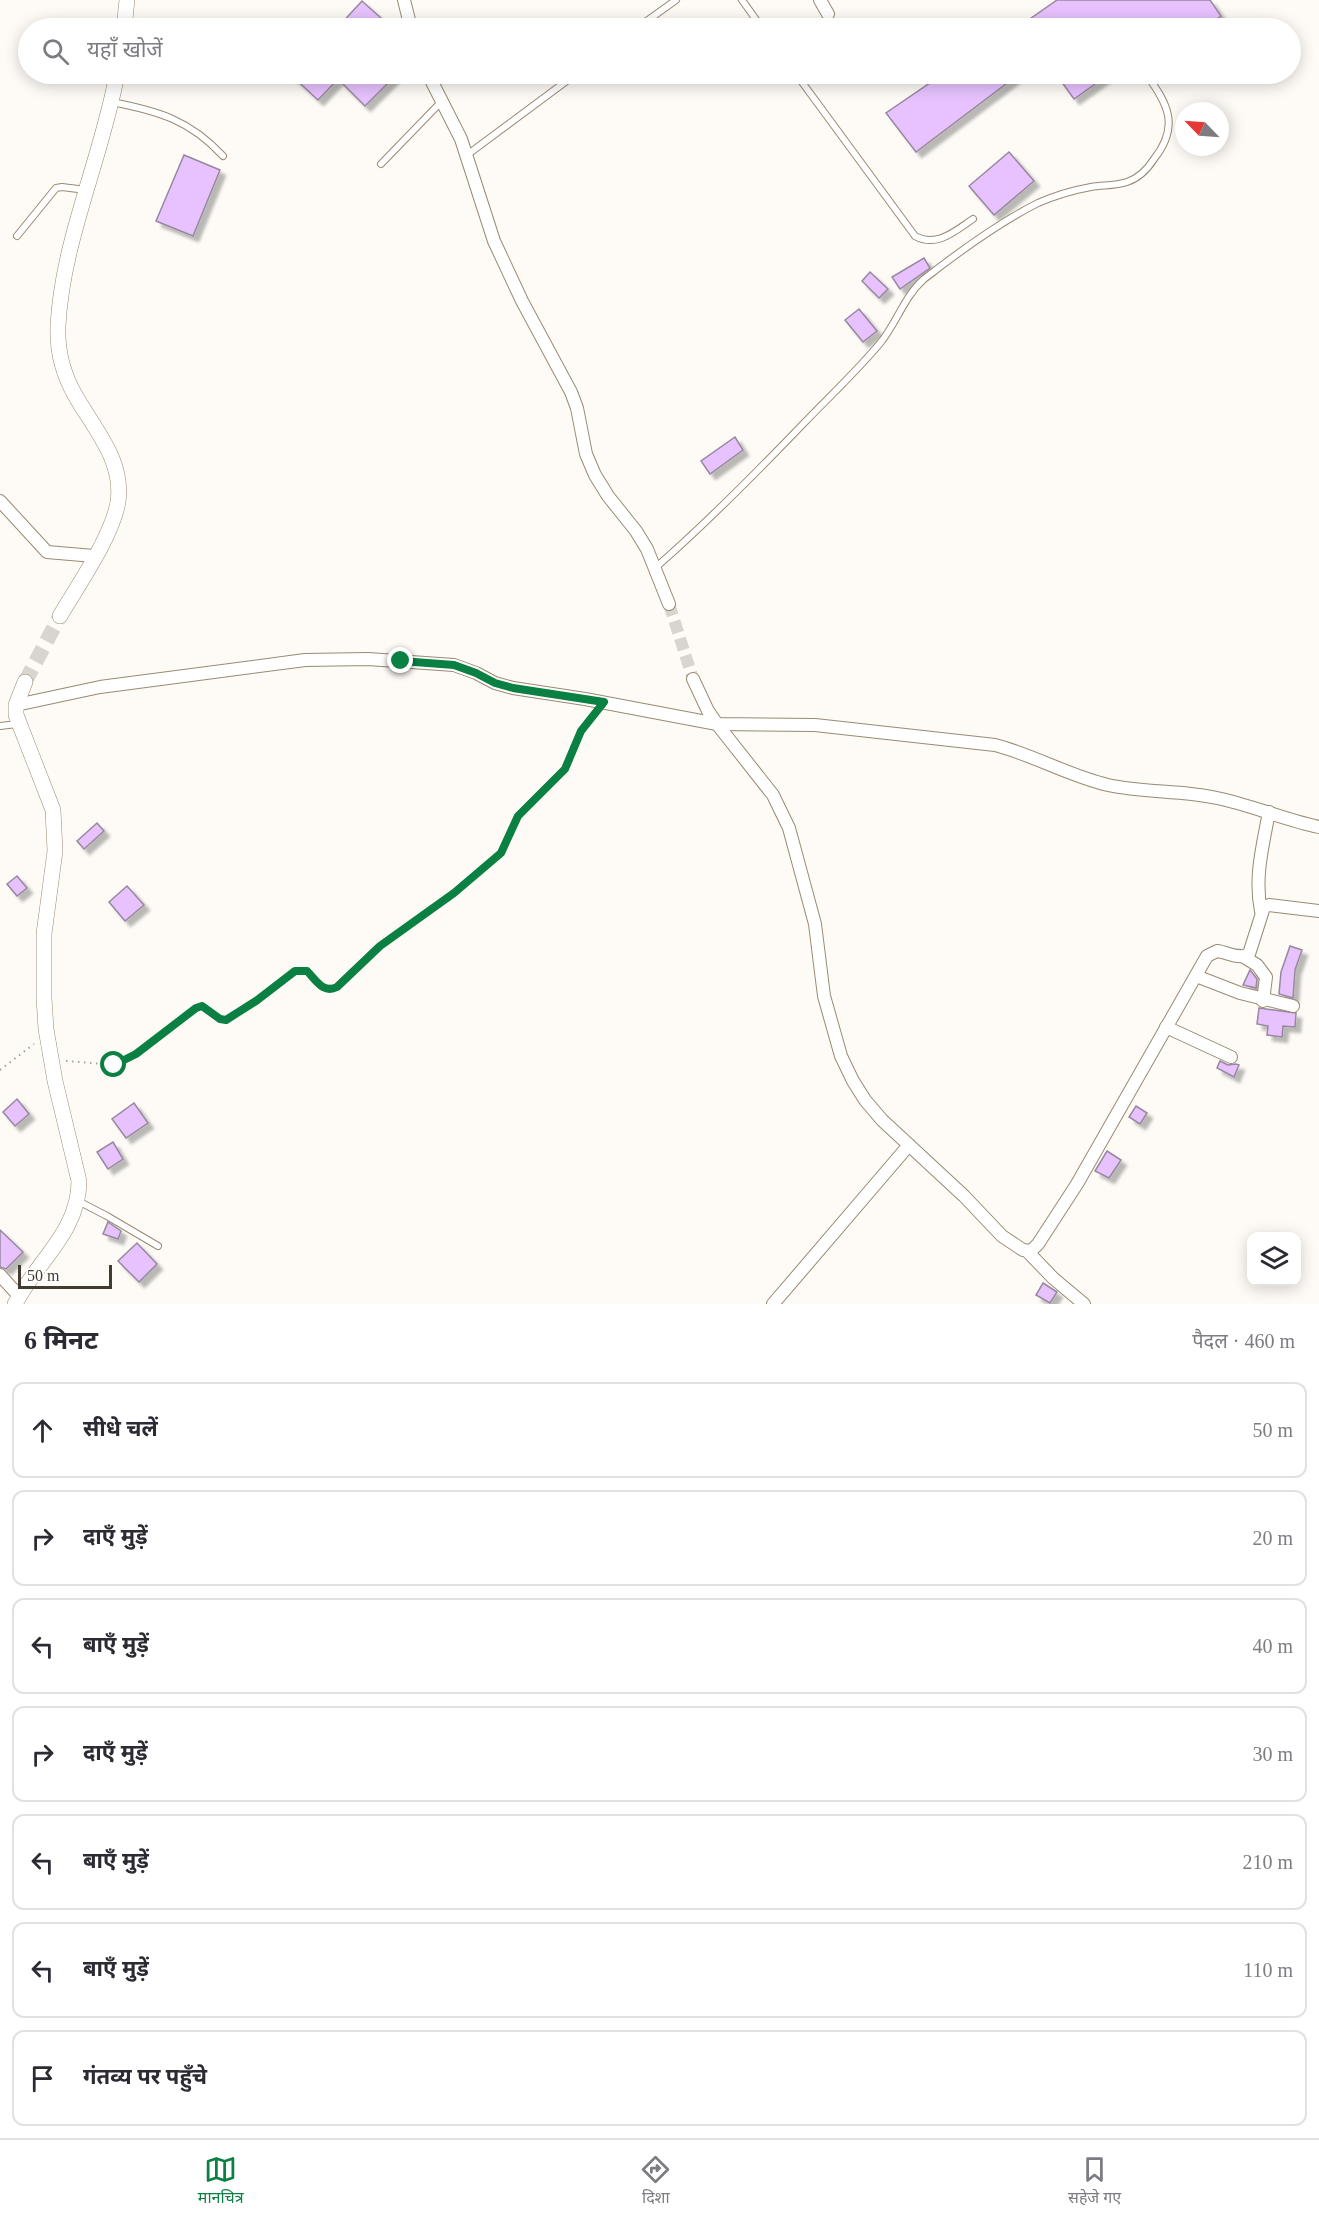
<!DOCTYPE html>
<html lang="hi">
<meta charset="utf-8">
<style>
body{margin:0;font-family:"Times New Roman","Noto Sans Devanagari",serif;background:#f7f7f7;color:#2b2b33}
.controls{position:absolute;right:18px;bottom:18px;display:grid;overflow:hidden;border-radius:12px;box-shadow:0 3px 15px #0003}
.controls button{width:54px;height:54px;display:grid;place-items:center;padding:0;border:0;border-bottom:2px solid #e1e1e2;background:#fff;color:#2b2b33;font:30px sans-serif}
.compass{position:absolute;left:1175px;top:102px;width:54px;height:54px;border-radius:50%;background:#fff;box-shadow:0 3px 15px #0003;rotate:295deg}
.scale{position:absolute;left:18px;bottom:15px;width:94px;box-sizing:border-box;padding-left:6px;border:3px solid #413b30;border-top:0;font-size:16px;line-height:21px;white-space:nowrap;color:#413b30;-webkit-text-stroke:4px #fff;paint-order:stroke}
.stop{position:absolute;width:18px;height:18px;margin:-14px;border:4px solid #0b8043;border-radius:50%;background:#fff}
.stop.end{background:#0b8043;border-color:#fff;box-shadow:0 2px 6px #0008}
.list{margin:0;padding:0;list-style:none}
h2{display:flex;justify-content:space-between;align-items:center;height:78px;margin:0;padding:0 24px;font-size:26px}
h2 small{font-size:20px;font-weight:400;color:#7c7c81}
.list li{display:grid;grid-template-columns:39px 1fr auto;gap:18px;align-items:center;box-sizing:border-box;height:96px;margin:0 12px 12px;padding:0 12px;border:2px solid #e1e1e2;border-radius:12px}
.list b{display:block;font-size:22px;white-space:nowrap}
.list em{font-size:20px;font-style:normal;color:#7c7c81}
.icon{flex:none;width:33px;height:33px;fill:none;stroke:currentColor;stroke-width:2;stroke-linecap:round;stroke-linejoin:round}
.map{position:relative;flex:none;width:1319px;height:1304px;overflow:hidden}
.search{position:absolute;background:#fff;box-shadow:0 3px 15px #0003;left:18px;right:18px;top:18px;height:66px;display:flex;align-items:center;gap:15px;box-sizing:border-box;padding:0 21px;border-radius:33px;color:#7c7c81;font-size:22px}
.sheet{height:834px;background:#fff}
nav{display:flex;justify-content:space-around;align-items:center;box-sizing:border-box;height:84px;border-top:2px solid #e1e1e2;background:#fff;font-size:16px;color:#7c7c81}
nav a{display:grid;justify-items:center;gap:3px}
nav .on{color:#0b8043}
.map>svg:first-child{display:block}
</style>
<div class="map">
<svg width="1319" height="1304" viewBox="0 0 1319 1304">
<defs>
<filter id="shadow"><feDropShadow dx="5.5" dy="5.5" stdDeviation="1.5" flood-color="#0004"/></filter>
</defs>
<rect width="100%" height="100%" fill="#fefbf6"/>
<g fill="#e7c2fe" stroke="#96889f" stroke-width="1.5" filter="url(#shadow)">
<polygon points="1057,0 1210,0 1221,16 1204,28 1017,28"/>
<polygon points="362,1 392,28 337,28"/>
<polygon points="290,74 397,74 365,106 338,79 318,100"/>
<polygon points="943,74 1019,74 916,152 886,113"/>
<polygon points="1056,74 1109,74 1074,99"/>
<polygon points="1009,152 1034,181 994,215 969,186"/>
<polygon points="184,155 220,170 193,236 156,221"/>
<polygon points="924,258 930,268 900,289 892,277"/>
<polygon points="870,272 888,289 879,298 862,281"/>
<polygon points="859,309 877,331 863,342 845,320"/>
<polygon points="735,437 743,450 710,474 701,461"/>
<polygon points="97,823 104,831 84,849 77,841"/>
<polygon points="17,876 27,888 17,896 7,884"/>
<polygon points="127,886 144,905 125,921 109,902"/>
<polygon points="1290,946 1302,950 1295,970 1293,998 1279,994 1281,972"/>
<polygon points="1250,970 1257,979 1256,988 1243,985"/>
<polygon points="1259,1008 1296,1013 1295,1027 1283,1026 1282,1037 1267,1035 1268,1026 1257,1024"/>
<polygon points="1220,1061 1228,1065 1236,1064 1239,1065 1234,1077 1217,1068"/>
<polygon points="17,1099 29,1114 15,1126 3,1112"/>
<polygon points="134,1103 148,1123 126,1138 112,1119"/>
<polygon points="1136,1106 1147,1113 1140,1124 1129,1117"/>
<polygon points="113,1142 123,1159 108,1169 97,1152"/>
<polygon points="1107,1151 1121,1160 1109,1178 1095,1171"/>
<polygon points="108,1222 121,1231 118,1239 103,1234"/>
<polygon points="0,1230 23,1252 6,1269 0,1267"/>
<polygon points="137,1243 157,1264 139,1282 118,1261"/>
<polygon points="1043,1283 1057,1292 1050,1303 1036,1295"/>
</g>
<g fill="none" stroke-linecap="round" stroke-linejoin="round">
<polyline stroke="#d8d5ce" stroke-width="12" stroke-dasharray="12 6" stroke-linecap="butt" points="669,604 693,679"/>
<polyline stroke="#d8d5ce" stroke-width="15" stroke-dasharray="15 8" stroke-linecap="butt" points="25,682 60,616"/>
<defs>
<g id="service">
<polyline points="742,0 762,28"/>
<polyline points="637,28 676,0"/>
<path d="M796,74l119,162c22,12 40,-5 58,-17"/>
<path d="M112,102c46,9 78,18 111,54"/>
<polyline points="467,155 576,74"/>
<polyline points="381,164 442,101"/>
<polyline points="17,236 56,188 62,187 86,190"/>
<path d="M655,568c53,-46 102,-96 150,-146 25,-26 53,-52 76,-80 16,-20 23,-45 43,-63 36,-28 74,-56 114,-76 16,-7 36,-13 53,-16 12,-2 24,-1 36,-5 12,-4 20,-12 27,-23 26,-33 14,-55 -8,-85"/>
<polyline points="0,726 17,724"/>
<polyline points="78,1201 107,1216 158,1246"/>
</g>
<g id="minor">
<polyline points="404,0 411,28"/>
<polyline points="820,0 828,14"/>
<polyline points="428,74 461,139 494,241 522,301 571,392 577,408 586,454 595,475 608,496 636,531 647,549 669,604"/>
<polyline points="0,501 47,552 94,556"/>
<path d="M693,679l15,32 9,13 56,71 16,33 26,96 9,72 17,60 12,25 12,19 17,20 82,76 38,40 21,14 8,1 7,-7 39,-60 130,-228 10,-5c10,1 22,9 32,3l15,-47 5,-2 50,6"/>
<path d="M16,705l84,-18 205,-27 63,-1 86,6 22,8 19,10 18,5 72,11 132,25 98,1 180,20c39,10 74,31 113,40 36,8 73,5 109,13 35,7 67,22 102,29"/>
<path d="M1261,911c-7,-34 2,-66 8,-99"/>
<polyline points="1244,957 1257,965 1266,977 1263,1001"/>
<polyline points="1196,976 1240,993 1293,1006"/>
<polyline points="1166,1027 1231,1057"/>
<polyline points="1027,1251 1053,1278 1084,1304"/>
<polyline points="0,1275 19,1296"/>
<polyline points="773,1304 909,1145"/>
</g>
<g id="tertiary">
<polyline points="124,28 127,0"/>
<path d="M60,616c18,-31 52,-79 58,-114 6,-42 -24,-73 -43,-107 -12,-21 -18,-45 -17,-69 4,-84 44,-169 59,-252"/>
<path d="M15,1304c21,-42 64,-72 64,-123l-24,-100 -9,-52 -2,-31v-64l11,-83 -2,-41 -37,-95v-10l9,-23"/>
</g>
</defs>
<use href="#service" stroke="#998a72" stroke-width="8"/>
<use href="#minor" stroke="#998a72" stroke-width="14"/>
<use href="#tertiary" stroke="#998a72" stroke-width="16"/>
<g stroke="#a5a199" stroke-width="2" stroke-dasharray="1.5 4.5" stroke-linecap="butt">
<path d="M66,1061l48,4 10,-4 73,-53 5,-2c7,3 12,12 19,13 15,4 62,-44 78,-50l8,2 19,18 11,-2 43,-41 74,-53 47,-40 17,-37 47,-47 16,-38 13,-17"/>
<polyline points="0,1070 34,1044"/>
</g>
<use href="#service" stroke="#fff" stroke-width="6"/>
<use href="#minor" stroke="#fff" stroke-width="12"/>
<use href="#tertiary" stroke="#fff" stroke-width="15"/>
</g>
<g fill="none" stroke-linecap="round" stroke-linejoin="round">
<path stroke="#0b8043" stroke-width="8" d="M114,1065l22,-11 60,-46 6,-2 18,13 6,1 30,-19 39,-30h12c9,9 16,23 30,16l43,-41 74,-53 47,-40 17,-37 47,-47 16,-38 23,-29 -91,-14 -18,-5 -19,-10 -22,-8 -53,-4"/>
</g>
</svg>
<div class="controls">
<button><svg class="icon" aria-label="layers" viewBox="0 0 24 24"><path d="M12 4l9 5-9 5-9-5zM3 14l9 5 9-5"/></svg></button>
</div>
<svg class="compass" viewBox="-18 -18 36 36"><path d="M0-13l5 13h-10z" fill="#e53935"/><path d="M0 13l5-13h-10z" fill="#7c7c81"/></svg>
<div class="scale">50 m</div>
<div class="stop" style="left:114px;top:1065px"></div>
<div class="stop end" style="left:401px;top:661px"></div>
<div class="search"><svg class="icon" aria-label="search" viewBox="0 0 24 24"><circle cx="10" cy="10" r="6"/><path d="M15 15l6 6"/></svg>यहाँ खोजें</div>
</div>
<section class="sheet">
<h2>6 मिनट<small>पैदल · 460 m</small></h2>
<ul class="list">
<li><svg class="icon" aria-label="ahead" viewBox="0 0 24 24"><path d="M12 20V5M6 11l6-6 6 6"/></svg><div><b>सीधे चलें</b></div><em>50 m</em></li>
<li><svg class="icon" aria-label="right" viewBox="0 0 24 24"><path d="M7 20v-9h11M14 6l5 5-5 5"/></svg><div><b>दाएँ मुड़ें</b></div><em>20 m</em></li>
<li><svg class="icon" aria-label="left" viewBox="0 0 24 24"><path d="M17 20v-9H6M10 6l-5 5 5 5"/></svg><div><b>बाएँ मुड़ें</b></div><em>40 m</em></li>
<li><svg class="icon" aria-label="right" viewBox="0 0 24 24"><path d="M7 20v-9h11M14 6l5 5-5 5"/></svg><div><b>दाएँ मुड़ें</b></div><em>30 m</em></li>
<li><svg class="icon" aria-label="left" viewBox="0 0 24 24"><path d="M17 20v-9H6M10 6l-5 5 5 5"/></svg><div><b>बाएँ मुड़ें</b></div><em>210 m</em></li>
<li><svg class="icon" aria-label="left" viewBox="0 0 24 24"><path d="M17 20v-9H6M10 6l-5 5 5 5"/></svg><div><b>बाएँ मुड़ें</b></div><em>110 m</em></li>
<li><svg class="icon" aria-label="arrive" viewBox="0 0 24 24"><path d="M6 21V4h12l-3 4 3 4H6"/></svg><div><b>गंतव्य पर पहुँचे</b></div></li>
</ul>
</section>
<nav>
<a class="on"><svg class="icon" aria-label="map" viewBox="0 0 24 24"><path d="M3 6l6-2 6 2 6-2v14l-6 2-6-2-6 2zM9 4v14M15 6v14"/></svg>मानचित्र</a>
<a><svg class="icon" aria-label="directions" viewBox="0 0 24 24"><path d="M12 3l9 9-9 9-9-9zM9 14v-3h6M13 9l2 2-2 2"/></svg>दिशा</a>
<a><svg class="icon" aria-label="saved" viewBox="0 0 24 24"><path d="M7 4h10v16l-5-4-5 4z"/></svg>सहेजे गए</a>
</nav>
